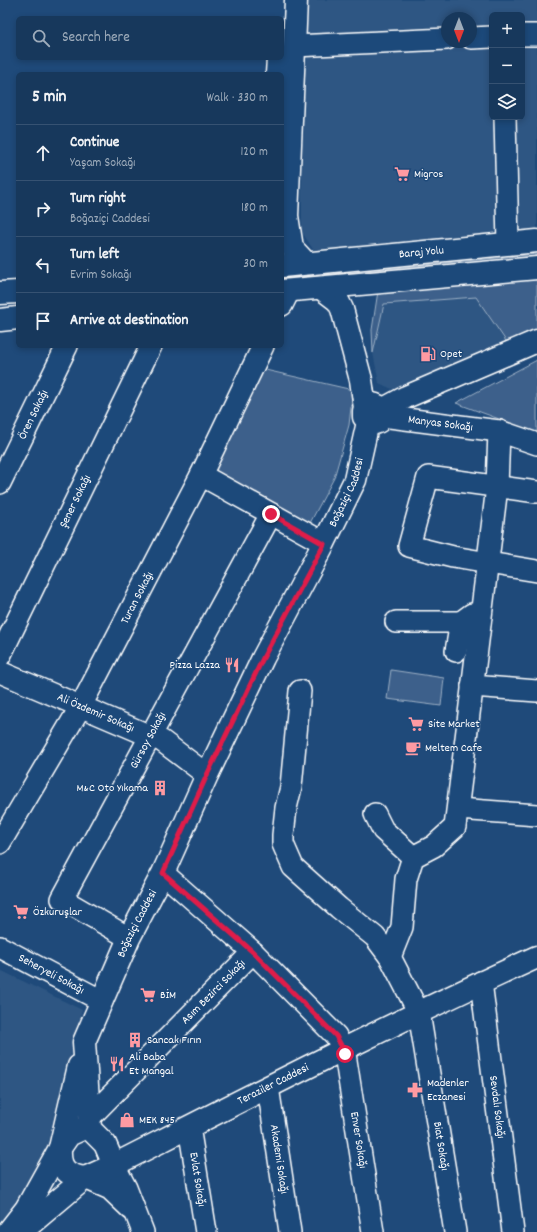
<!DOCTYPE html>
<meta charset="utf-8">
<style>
body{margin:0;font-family:Dekko,sans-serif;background:#244365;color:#f1f3f6}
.controls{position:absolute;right:12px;top:12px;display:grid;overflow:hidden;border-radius:6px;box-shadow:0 2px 6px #0003}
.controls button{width:36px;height:36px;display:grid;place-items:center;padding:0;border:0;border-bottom:1px solid #365272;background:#17385c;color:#f1f3f6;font:20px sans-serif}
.compass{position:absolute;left:441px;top:12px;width:36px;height:36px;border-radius:50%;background:#17385c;box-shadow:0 2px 6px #0003;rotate:180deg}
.stop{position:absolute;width:12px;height:12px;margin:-9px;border:3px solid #e11d48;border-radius:50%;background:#fff}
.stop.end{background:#e11d48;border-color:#fff;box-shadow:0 1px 4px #0008}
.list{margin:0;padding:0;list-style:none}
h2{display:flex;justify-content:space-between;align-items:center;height:52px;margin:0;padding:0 16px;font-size:17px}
h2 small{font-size:13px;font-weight:400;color:#9eacbb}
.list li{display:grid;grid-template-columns:26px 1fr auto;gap:12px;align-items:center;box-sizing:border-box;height:56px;padding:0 16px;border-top:1px solid #365272}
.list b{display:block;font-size:15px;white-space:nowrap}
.list p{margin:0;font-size:13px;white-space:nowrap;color:#9eacbb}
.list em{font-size:13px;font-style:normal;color:#9eacbb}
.icon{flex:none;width:22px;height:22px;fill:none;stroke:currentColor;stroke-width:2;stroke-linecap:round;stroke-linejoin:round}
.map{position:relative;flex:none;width:537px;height:1232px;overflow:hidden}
.search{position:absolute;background:#17385c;box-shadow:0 2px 6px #0003;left:16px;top:16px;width:268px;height:44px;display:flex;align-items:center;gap:10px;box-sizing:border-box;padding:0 14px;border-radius:6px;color:#9eacbb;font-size:15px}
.panel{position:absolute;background:#17385c;box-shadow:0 2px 6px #0003;left:16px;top:72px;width:268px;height:276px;border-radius:6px}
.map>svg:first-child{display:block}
</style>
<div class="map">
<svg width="537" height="1232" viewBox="0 0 537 1232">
<rect width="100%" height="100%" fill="#1f4a7a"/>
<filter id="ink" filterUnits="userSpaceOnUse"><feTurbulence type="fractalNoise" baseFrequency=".025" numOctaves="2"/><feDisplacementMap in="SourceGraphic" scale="8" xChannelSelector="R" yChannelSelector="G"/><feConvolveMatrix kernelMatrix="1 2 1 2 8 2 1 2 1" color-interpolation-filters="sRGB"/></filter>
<g filter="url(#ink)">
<g fill="#2e5683" fill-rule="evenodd">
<path d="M307,0h230v230l-223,21 -12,-19v-152zM492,15h30v102h-30zM447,18h24v24h-24z"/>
<polygon points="477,297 508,344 394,390 379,383 373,353 384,304"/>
<polygon points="0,970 82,1010 54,1132 22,1196 0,1223"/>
</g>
<g fill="#3c618b" stroke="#9eb0c5">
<polygon points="537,254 537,261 282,286 282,279"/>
<polygon points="537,279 537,329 508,344 476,297 384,304 373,353 372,330 378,291"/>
<polygon points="537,360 537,433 456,403"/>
<polygon points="261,369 353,390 349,425 334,478 310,523 210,476"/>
<polygon points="391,670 444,678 441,706 387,699"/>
</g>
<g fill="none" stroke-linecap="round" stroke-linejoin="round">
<defs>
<g id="minor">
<polyline points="522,35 537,35"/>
<polyline points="471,38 492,37"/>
<polyline points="294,46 447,39"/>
<polyline points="505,117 508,244"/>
<polyline points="282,305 289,291"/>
<path id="s1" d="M382,416l117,15 38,13"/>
<polyline points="201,475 324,543"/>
<path id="s2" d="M0,483l67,-137"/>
<polyline points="537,492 428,477 409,546 453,557 537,571"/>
<polyline points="396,622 461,622"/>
<polyline points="456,651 461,622 472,614"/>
<path id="s3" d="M0,656l151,-310"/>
<path id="s4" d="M0,672l162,69 45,34"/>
<polyline points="472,686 537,691"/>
<path id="s5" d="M300,691l-9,96 -5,21 -3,27v9l10,23 46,41 36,29 15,20 29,56 36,219"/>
<polyline points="458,809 537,815"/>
<polyline points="375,814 383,830 413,857"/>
<path id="s6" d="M0,843l81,-137 120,-231 62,-129"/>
<path id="s7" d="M163,873l90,79 83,84 7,13 2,5 28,178"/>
<path id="s8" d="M129,938l-67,-39 209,-385"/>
<path id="s9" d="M0,947l102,54"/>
<polyline points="390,957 402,927 406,879 413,857 434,846 455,827 497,487 499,431"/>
<path id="s10" d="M481,982l32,250"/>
<path id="s11" d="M268,1087l22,145"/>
<path id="s12" d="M89,1118l164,-166"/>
<path id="s13" d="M189,1127l17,105"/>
<polyline points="114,1165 126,1188 143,1232"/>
<polyline points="85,1178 110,1189 131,1209"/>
</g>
<g id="major">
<polyline points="296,0 287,216 292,248 306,263"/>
<polyline points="277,74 278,58"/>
<path id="s14" d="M282,266l255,-25"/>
<path d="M321,288l17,13 4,8 19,71 4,28 -1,3v6l6,6c22,2 10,-29 -5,-15"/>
<polyline points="282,291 537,268"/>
<polyline points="0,293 18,292"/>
<polyline points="0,320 18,318"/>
<polyline points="382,410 406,397 537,341"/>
<path d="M79,1066l-19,82c-1,20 5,27 25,30"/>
<path id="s15" d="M90,1129l-6,-87 45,-104 34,-65 44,-98 56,-117 61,-115 31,-63 13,-58"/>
<polyline points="8,1232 26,1209 60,1148 69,1135 82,1129 90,1129 105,1144 114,1165"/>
<path id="s16" d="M21,1232l64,-54 29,-13c140,-71 280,-143 423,-208"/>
</g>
</defs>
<use href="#minor" stroke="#fff" stroke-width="24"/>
<use href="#major" stroke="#fff" stroke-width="25"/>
<use href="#minor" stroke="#1f4a7a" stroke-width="21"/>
<use href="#major" stroke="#1f4a7a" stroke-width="22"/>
</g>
</g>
<g fill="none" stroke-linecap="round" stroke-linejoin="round" filter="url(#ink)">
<polyline stroke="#e11d48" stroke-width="5" points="271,514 324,544 263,658 207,775 163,873 253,952 336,1036 343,1049 345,1054"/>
</g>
<defs>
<symbol id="supermarket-bare" viewBox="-9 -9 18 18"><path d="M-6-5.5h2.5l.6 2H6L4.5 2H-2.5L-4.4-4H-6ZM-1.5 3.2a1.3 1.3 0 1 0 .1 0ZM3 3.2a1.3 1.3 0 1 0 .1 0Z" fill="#ff9aa2" stroke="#1f4a7a" stroke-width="2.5" paint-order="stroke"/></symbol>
<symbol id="fuel-bare" viewBox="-9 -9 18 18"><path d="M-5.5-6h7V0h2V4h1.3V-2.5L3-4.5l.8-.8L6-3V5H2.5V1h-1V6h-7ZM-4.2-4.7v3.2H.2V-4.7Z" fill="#ff9aa2" stroke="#1f4a7a" stroke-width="2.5" paint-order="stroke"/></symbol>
<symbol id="restaurant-bare" viewBox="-9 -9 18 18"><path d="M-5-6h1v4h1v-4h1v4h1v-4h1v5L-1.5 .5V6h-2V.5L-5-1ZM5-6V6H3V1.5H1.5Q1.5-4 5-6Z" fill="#ff9aa2" stroke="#1f4a7a" stroke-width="2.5" paint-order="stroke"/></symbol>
<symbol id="cafe-bare" viewBox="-9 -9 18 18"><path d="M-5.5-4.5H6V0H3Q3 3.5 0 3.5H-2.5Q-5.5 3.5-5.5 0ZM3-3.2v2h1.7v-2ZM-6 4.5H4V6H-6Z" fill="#ff9aa2" stroke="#1f4a7a" stroke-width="2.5" paint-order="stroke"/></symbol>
<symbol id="building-bare" viewBox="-9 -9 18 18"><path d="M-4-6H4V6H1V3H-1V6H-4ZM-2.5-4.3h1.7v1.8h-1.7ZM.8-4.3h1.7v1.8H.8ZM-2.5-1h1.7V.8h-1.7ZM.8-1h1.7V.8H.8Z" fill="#ff9aa2" stroke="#1f4a7a" stroke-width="2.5" paint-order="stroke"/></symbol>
<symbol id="pharmacy-bare" viewBox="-9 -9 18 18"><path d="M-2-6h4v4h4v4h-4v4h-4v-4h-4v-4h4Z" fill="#ff9aa2" stroke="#1f4a7a" stroke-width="2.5" paint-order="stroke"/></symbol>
<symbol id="shop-bare" viewBox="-9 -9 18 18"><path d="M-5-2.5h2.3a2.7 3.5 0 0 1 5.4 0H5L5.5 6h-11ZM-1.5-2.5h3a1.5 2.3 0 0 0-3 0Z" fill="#ff9aa2" stroke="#1f4a7a" stroke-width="2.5" paint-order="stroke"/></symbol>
</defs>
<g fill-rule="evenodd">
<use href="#supermarket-bare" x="391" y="163" width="22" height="22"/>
<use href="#fuel-bare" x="417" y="343" width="22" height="22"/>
<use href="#restaurant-bare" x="221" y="654" width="22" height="22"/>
<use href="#supermarket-bare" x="405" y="713" width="22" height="22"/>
<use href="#cafe-bare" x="402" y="737" width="22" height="22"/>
<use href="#building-bare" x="149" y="777" width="22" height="22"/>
<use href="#supermarket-bare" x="10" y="901" width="22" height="22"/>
<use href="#supermarket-bare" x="137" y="984" width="22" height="22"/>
<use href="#building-bare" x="124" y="1029" width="22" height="22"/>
<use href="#restaurant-bare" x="106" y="1053" width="22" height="22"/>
<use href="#pharmacy-bare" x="404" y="1079" width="22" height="22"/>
<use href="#shop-bare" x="116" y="1109" width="22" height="22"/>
</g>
<g text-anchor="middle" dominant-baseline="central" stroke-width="3" stroke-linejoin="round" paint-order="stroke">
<g font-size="12" fill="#fff" stroke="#1f4a7a" text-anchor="start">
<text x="414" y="174">Migros</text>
<text x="440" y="354">Opet</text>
<text x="220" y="665" text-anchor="end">Pizza Lazza</text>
<text x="428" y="724">Site Market</text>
<text x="425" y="748">Meltem Cafe</text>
<text x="148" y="788" text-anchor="end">M&amp;C Oto Yıkama</text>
<text x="33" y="912">Özkuruşlar</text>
<text x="160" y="995">BİM</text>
<text x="147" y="1040">Sancak Fırın</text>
<text x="129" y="1057">Ali Baba<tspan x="129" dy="14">Et Mangal</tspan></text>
<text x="427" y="1083">Madenler<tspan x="427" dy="14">Eczanesi</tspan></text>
<text x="139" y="1120">MEK 845</text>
</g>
<g font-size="12" fill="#fff" stroke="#1f4a7a">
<text stroke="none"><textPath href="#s14" startOffset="140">Baraj Yolu</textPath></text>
<text stroke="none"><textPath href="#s2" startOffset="76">Ören Sokağı</textPath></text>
<text stroke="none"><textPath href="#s1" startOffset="59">Manyas Sokağı</textPath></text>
<text stroke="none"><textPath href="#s15" startOffset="697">Boğaziçi Caddesi</textPath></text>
<text stroke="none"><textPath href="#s3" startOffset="172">Şener Sokağı</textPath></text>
<text stroke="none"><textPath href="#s6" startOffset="281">Turan Sokağı</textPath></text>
<text stroke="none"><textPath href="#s4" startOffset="104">Ali Özdemir Sokağı</textPath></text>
<text stroke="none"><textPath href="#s8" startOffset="258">Gürsoy Sokağı</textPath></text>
<text stroke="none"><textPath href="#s15" startOffset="217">Boğaziçi Caddesi</textPath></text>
<text stroke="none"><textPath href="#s9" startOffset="58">Seheryeli Sokağı</textPath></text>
<text stroke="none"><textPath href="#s12" startOffset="177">Asım Bezirci Sokağı</textPath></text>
<text stroke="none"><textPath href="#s16" startOffset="294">Teraziler Caddesi</textPath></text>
<text stroke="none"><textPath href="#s10" startOffset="126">Sevdalı Sokağı</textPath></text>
<text stroke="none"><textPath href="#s7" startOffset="345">Enver Sokağı</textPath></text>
<text stroke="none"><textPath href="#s5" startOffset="510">Biat Sokağı</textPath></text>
<text stroke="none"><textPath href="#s11" startOffset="73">Akademi Sokağı</textPath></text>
<text stroke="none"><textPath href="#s13" startOffset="53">Evlat Sokağı</textPath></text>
</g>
</g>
</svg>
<div class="controls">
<button>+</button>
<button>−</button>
<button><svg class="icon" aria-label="layers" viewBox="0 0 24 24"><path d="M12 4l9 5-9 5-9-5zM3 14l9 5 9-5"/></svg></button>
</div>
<svg class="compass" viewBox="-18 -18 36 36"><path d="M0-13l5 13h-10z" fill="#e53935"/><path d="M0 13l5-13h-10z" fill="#9eacbb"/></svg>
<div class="stop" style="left:345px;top:1054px"></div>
<div class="stop end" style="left:271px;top:514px"></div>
<div class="search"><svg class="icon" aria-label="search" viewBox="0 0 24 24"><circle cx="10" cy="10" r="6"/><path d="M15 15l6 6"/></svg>Search here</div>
<section class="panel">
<h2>5 min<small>Walk · 330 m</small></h2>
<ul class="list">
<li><svg class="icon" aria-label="ahead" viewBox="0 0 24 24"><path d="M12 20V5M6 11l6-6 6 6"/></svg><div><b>Continue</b><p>Yaşam Sokağı</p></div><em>120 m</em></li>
<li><svg class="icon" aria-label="right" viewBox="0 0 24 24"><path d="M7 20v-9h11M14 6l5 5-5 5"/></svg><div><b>Turn right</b><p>Boğaziçi Caddesi</p></div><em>180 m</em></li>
<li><svg class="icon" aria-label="left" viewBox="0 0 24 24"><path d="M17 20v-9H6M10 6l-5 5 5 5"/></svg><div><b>Turn left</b><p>Evrim Sokağı</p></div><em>30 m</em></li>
<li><svg class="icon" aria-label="arrive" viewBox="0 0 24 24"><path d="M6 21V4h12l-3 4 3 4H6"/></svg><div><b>Arrive at destination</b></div></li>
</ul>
</section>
</div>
